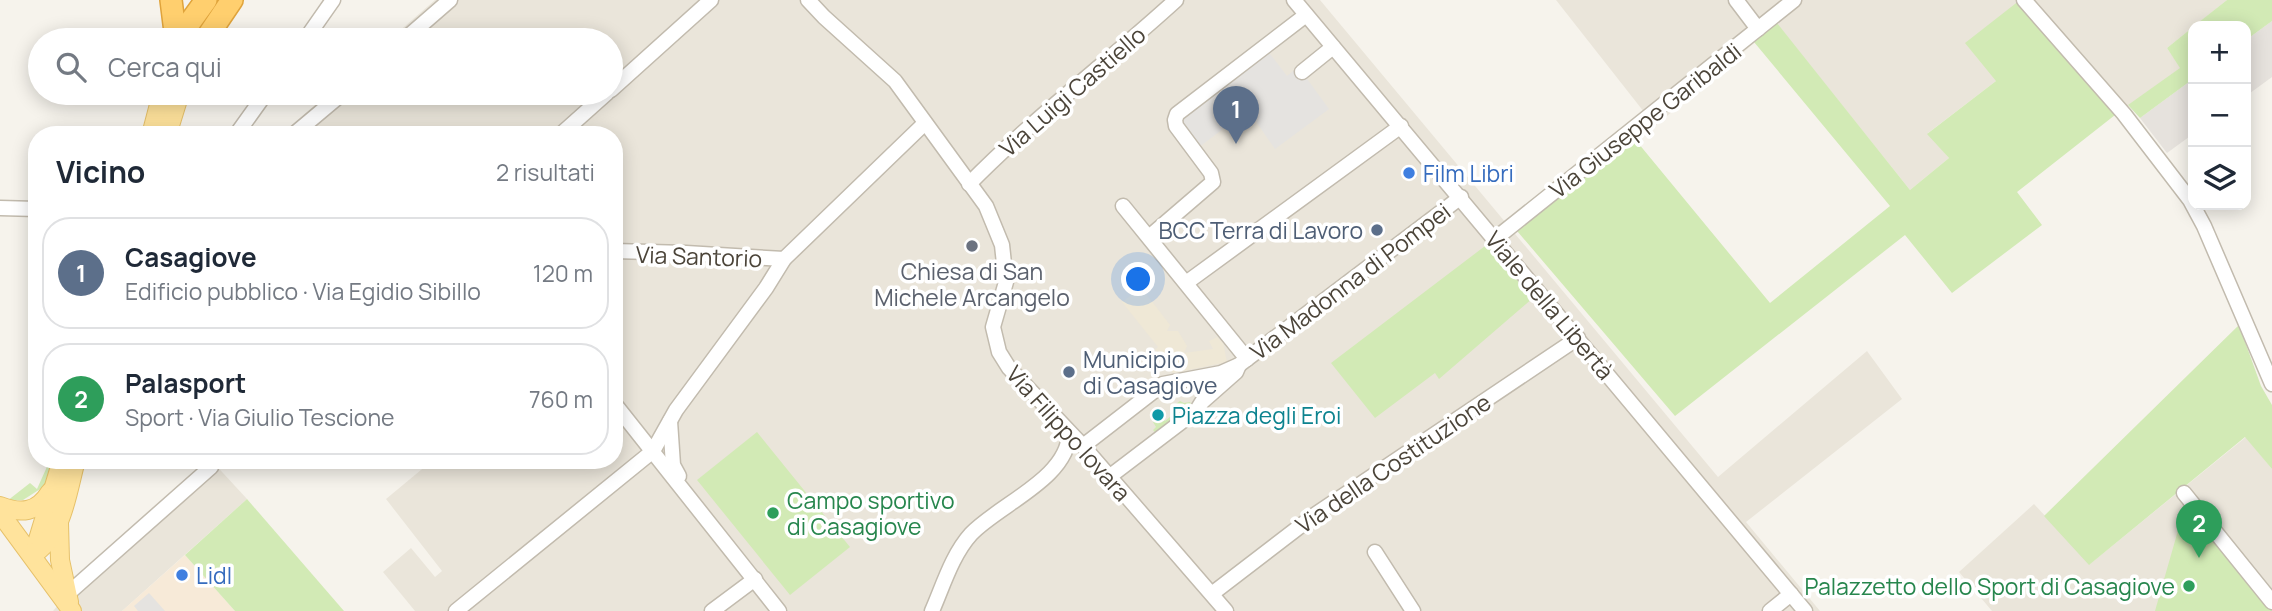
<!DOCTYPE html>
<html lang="it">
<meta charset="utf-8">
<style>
body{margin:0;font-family:Manrope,sans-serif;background:#f6f6f7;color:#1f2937}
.controls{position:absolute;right:21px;top:21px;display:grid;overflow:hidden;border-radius:14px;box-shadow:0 4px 18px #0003}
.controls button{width:63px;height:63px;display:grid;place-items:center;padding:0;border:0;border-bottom:2px solid #e0e1e3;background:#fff;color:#1f2937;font:35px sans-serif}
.you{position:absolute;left:1139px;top:280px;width:24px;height:24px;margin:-18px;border:5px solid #fff;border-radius:50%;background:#1a73e8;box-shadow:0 0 0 10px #1a73e833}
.badge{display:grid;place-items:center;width:46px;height:46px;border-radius:50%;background:#0b8043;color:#fff;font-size:23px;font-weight:700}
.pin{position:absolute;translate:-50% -58px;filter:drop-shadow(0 2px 4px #0008)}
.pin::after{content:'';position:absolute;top:37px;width:24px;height:21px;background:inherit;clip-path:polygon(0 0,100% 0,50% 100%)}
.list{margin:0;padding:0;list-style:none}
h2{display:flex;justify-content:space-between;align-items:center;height:91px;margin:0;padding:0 28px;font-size:30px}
h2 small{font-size:23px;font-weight:400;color:#747a83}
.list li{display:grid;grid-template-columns:46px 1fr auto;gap:21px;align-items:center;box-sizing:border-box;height:112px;margin:0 14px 14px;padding:0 14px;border:2px solid #e0e1e3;border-radius:28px}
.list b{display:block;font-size:26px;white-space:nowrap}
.list p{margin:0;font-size:23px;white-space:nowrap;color:#747a83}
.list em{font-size:23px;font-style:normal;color:#747a83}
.icon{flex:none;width:38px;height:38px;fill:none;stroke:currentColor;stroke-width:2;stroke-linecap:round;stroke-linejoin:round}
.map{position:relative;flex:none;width:2272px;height:611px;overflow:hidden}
.search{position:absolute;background:#fff;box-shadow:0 4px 18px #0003;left:28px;top:28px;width:595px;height:77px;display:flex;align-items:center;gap:18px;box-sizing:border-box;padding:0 24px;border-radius:38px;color:#747a83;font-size:26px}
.panel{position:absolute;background:#fff;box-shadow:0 4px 18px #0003;left:28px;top:126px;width:595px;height:343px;border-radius:28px}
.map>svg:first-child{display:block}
</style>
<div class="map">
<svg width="2272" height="611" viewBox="0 0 2272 611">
<rect width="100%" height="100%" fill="#f6f3ec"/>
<g fill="#eae5da">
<polygon points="435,0 1320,0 1718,477 1867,351 1902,399 1746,522 1820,611 415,611 383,572 411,548 435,577 442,571 386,499 433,460 614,460 614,135 280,135 329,93 611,93 611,40 389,40"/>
<polygon points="1556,0 2020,0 1996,81 1928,133 1949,158 1910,190 1777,24 1655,126"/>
<polygon points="2020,0 2227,0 2167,48 2181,68 2115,115 2048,38"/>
<polygon points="2246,437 2272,469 2272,611 1992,611 1959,572 2034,504 2090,564"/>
<polygon points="211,460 247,499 122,611 53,611 83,577"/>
</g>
<polygon fill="#f7ead8" points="185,555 235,611 122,611"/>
<g fill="#e6e2dd">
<polygon points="2272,21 2272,77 2246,96 2246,40"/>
<polygon points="2193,79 2193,134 2167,153 2140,118"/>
</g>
<polygon fill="#efe8d6" points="1141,287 1170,325 1167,331 1178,331 1187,346 1184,353 1213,349 1209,341 1217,337 1223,343 1227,362 1173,373 1155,350 1158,347 1122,302"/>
<g fill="#d2eab5">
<polygon points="2020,0 2048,38 2115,115 2017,192 2042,225 1952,293 1905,235 1675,416 1512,225 1629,132 1770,303 1890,206 1754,42 1777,23 1910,190 1949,158 1927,134 1996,81 1965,43"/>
<polygon points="2227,0 2272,0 2272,21 2246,40 2246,26 2194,26"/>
<polygon points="2193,27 2193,79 2140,118 2128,105 2180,68 2167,48"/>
<polygon points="1489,243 1533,298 1439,379 1435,373 1375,418 1331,363"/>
<polygon points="2239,325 2261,386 2272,405 2272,469 2245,437 2089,565 2044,516"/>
<polygon points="1180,401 1184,403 1190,402 1194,408 1158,436 1153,430 1156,427 1153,422 1160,416 1165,421 1176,412 1172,407"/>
<polygon points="757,432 850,547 790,595 697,480"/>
<polygon points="50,460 55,460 48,484 23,500 7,501 30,483 37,489"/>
<polygon points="247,499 344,611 235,611 185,555"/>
<polygon points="2185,506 2272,611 2155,611"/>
</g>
<g fill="#e5e3e0">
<polygon points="1329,42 1305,76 1329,109 1275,149 1248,110 1194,151 1177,114 1264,46 1287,76"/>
<polygon points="149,593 165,611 138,611 134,606"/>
</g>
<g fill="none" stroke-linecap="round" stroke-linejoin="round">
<defs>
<g id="minor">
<polyline points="808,0 824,17 895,81 986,206 1002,245 1006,282 993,327 999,352 1009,368 1083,446 1226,611"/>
<polyline points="1294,0 1805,611"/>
<polyline points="1736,0 1758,29"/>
<polyline points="2024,0 2124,114 2190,200 2204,226 2272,384"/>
<polyline points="305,40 333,0"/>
<polyline points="404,40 450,0"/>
<polyline points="1302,72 1333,47"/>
<polyline points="611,90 711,0"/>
<polyline points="236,135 266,93"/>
<polyline points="293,135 343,93"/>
<polyline points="560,135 607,93"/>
<path d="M969,184c65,-66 139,-122 207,-184"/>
<polyline points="1123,206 1247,359"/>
<polyline points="0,208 37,209"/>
<polyline points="1149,237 1213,182 1211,173 1176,126 1175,120 1177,114 1306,15"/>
<polyline points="1495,239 1794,0"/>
<polyline points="614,251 686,253 784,259"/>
<polyline points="1186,283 1401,126"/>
<polyline points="1239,365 1461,197"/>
<polyline points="614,403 779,611"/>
<polyline points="670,421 673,465 679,476"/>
<polyline points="1083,446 1163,384 1221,373 1239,365 1236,372 1202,402 1197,410 1109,477"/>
<polyline points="2184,493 2272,602"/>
<polyline points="1375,552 1413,611"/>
<polyline points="1213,593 1316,514 1578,338"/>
<polyline points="63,598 211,467"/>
<polyline points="456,611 653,451 676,410 766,288 784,259 925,123"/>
<polyline points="712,611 755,579"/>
<path d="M932,611c11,-25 20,-56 39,-77 27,-29 98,-56 98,-101"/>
<polyline points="1770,611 1791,594"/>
</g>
<g id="major">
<polyline points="151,135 162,93"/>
<polyline points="167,135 180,93"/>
<path d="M0,506c21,8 37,7 50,-14"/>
<polyline points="0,513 72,611"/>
<polyline points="59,523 60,560 69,602"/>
<polyline points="36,546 62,460"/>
<path d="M32,555c31,-19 35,-62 44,-95"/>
</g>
<g id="highway">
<polyline points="171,0 176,40"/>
<polyline points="177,40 206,0"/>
<polyline points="205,40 232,0"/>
</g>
</defs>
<use href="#minor" stroke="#c2bbae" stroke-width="17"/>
<use href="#major" stroke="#e6c16a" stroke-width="20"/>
<use href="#highway" stroke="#e0a43c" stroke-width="24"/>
<use href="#minor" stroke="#fff" stroke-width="14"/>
<use href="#major" stroke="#ffe39c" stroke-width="18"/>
<use href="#highway" stroke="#ffcf6e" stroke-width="21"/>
</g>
<g fill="#3f7fe0" stroke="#fff" stroke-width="2.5">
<circle cx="1409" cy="173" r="7"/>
<circle cx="182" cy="575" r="7"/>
</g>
<g fill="#5c6f8a" stroke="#fff" stroke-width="2.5">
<circle cx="1377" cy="230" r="7"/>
<circle cx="1069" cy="372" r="7"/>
</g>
<circle fill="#6b7280" stroke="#fff" stroke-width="2.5" cx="972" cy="246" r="7"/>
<circle fill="#0f9aa8" stroke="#fff" stroke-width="2.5" cx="1158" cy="415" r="7"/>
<g fill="#2e9e5b" stroke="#fff" stroke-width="2.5">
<circle cx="773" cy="513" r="7"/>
<circle cx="2189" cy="586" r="7"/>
</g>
<g text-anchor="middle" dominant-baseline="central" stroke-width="7" stroke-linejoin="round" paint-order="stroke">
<g font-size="23" fill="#4b4439" stroke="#fff">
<text transform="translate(1072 91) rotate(-41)">Via Luigi Castiello</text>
<text transform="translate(1645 120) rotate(-38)">Via Giuseppe Garibaldi</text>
<text transform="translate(699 256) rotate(2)">Via Santorio</text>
<text transform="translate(1350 281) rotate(-37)">Via Madonna di Pompei</text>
<text transform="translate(1550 305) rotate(50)">Viale della Libertà</text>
<text transform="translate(1069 433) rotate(48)">Via Filippo Iovara</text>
<text transform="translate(1393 463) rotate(-34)">Via della Costituzione</text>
</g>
<g font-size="23" fill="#366cbe" stroke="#fff" text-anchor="start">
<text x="1423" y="173">Film Libri</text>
<text x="196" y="575">Lidl</text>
</g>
<g font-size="23" fill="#4e5e75" stroke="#fff" text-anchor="end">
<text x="1363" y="230">BCC Terra di Lavoro</text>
<text x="1083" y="359" text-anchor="start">Municipio<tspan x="1083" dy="26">di Casagiove</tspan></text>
</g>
<g font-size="23" fill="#5b616d" stroke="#fff">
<text x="972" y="271">Chiesa di San<tspan x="972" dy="26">Michele Arcangelo</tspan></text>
</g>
<g font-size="23" fill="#0d838f" stroke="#fff" text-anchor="start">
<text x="1172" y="415">Piazza degli Eroi</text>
</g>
<g font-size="23" fill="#27864d" stroke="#fff" text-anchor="start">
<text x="787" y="500">Campo sportivo<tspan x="787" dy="26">di Casagiove</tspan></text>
<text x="2175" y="586" text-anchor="end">Palazzetto dello Sport di Casagiove</text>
</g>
</g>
</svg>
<div class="controls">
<button>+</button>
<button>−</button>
<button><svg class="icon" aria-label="layers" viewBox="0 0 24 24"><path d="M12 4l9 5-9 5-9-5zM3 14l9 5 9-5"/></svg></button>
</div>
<div class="you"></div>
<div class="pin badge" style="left:1236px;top:144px;background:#5c6f8a">1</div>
<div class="pin badge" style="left:2199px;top:558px;background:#2e9e5b">2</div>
<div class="search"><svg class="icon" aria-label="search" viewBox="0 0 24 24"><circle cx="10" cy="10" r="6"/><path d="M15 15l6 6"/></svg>Cerca qui</div>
<section class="panel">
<h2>Vicino<small>2 risultati</small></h2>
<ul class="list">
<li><span class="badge" style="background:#5c6f8a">1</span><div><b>Casagiove</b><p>Edificio pubblico · Via Egidio Sibillo</p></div><em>120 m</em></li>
<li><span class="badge" style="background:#2e9e5b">2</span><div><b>Palasport</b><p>Sport · Via Giulio Tescione</p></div><em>760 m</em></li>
</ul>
</section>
</div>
